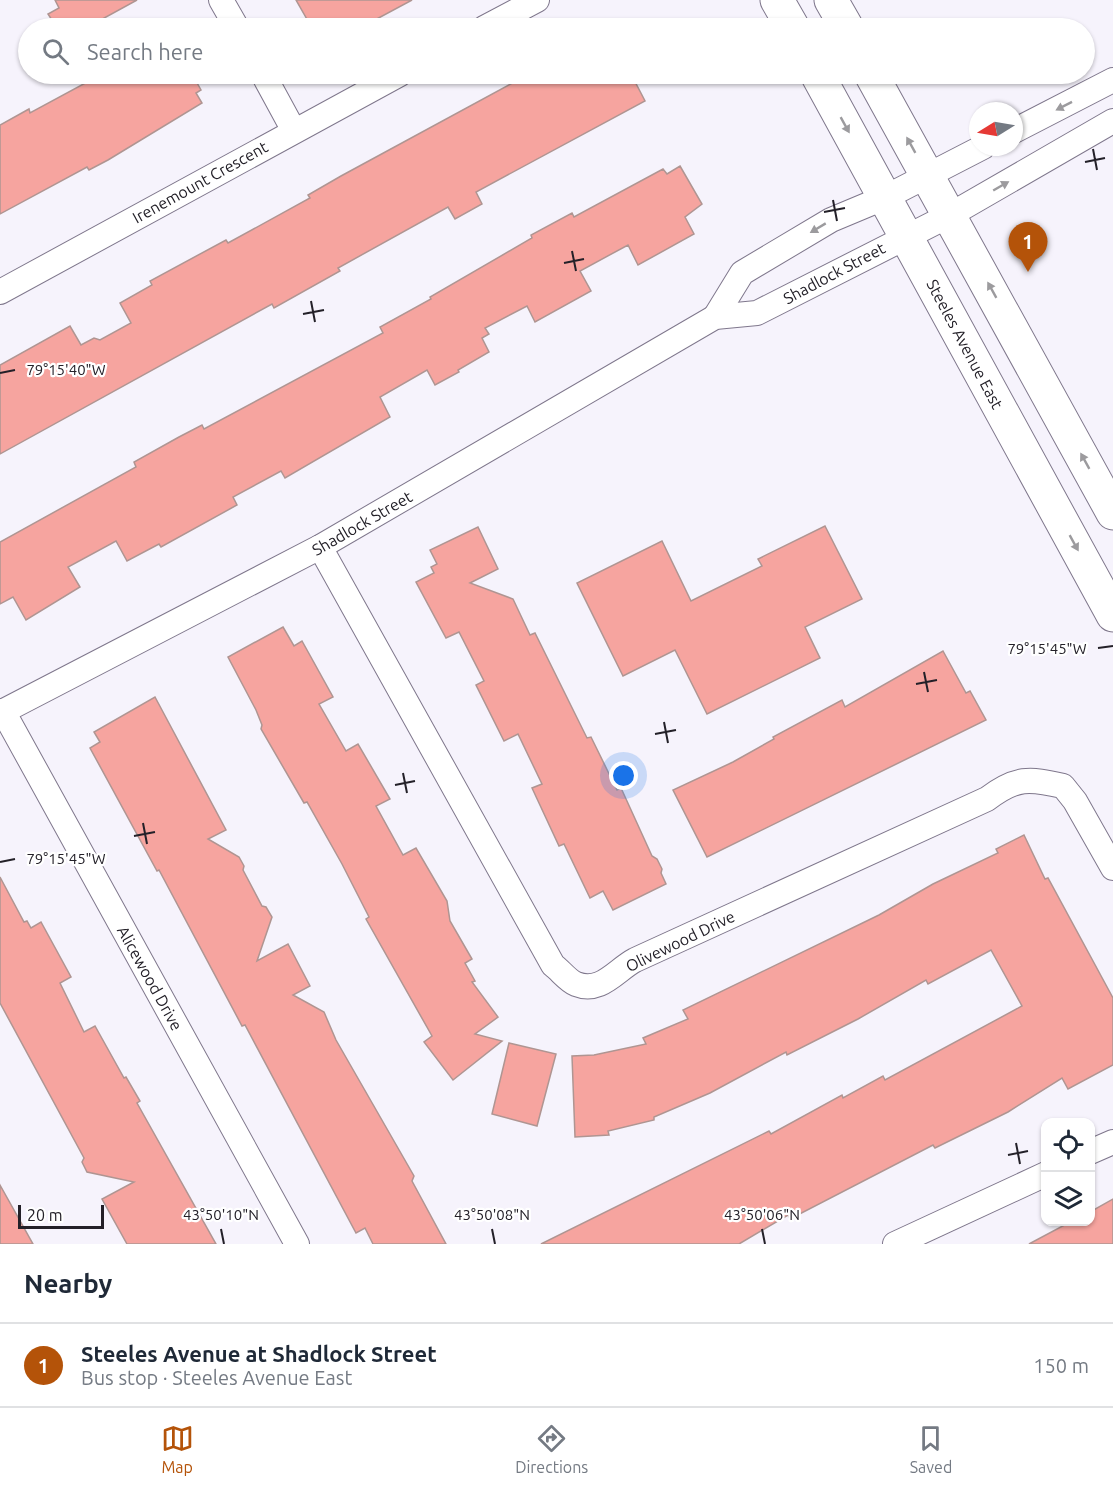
<!DOCTYPE html>
<meta charset="utf-8">
<style>
body{margin:0;font-family:Ubuntu,sans-serif;background:#f6f6f7;color:#1f2937}
.controls{position:absolute;right:18px;bottom:18px;display:grid;overflow:hidden;border-radius:12px;box-shadow:0 2px 4px #0004}
.controls button{width:54px;height:54px;display:grid;place-items:center;padding:0;border:0;border-bottom:2px solid #e0e1e3;background:#fff;color:#1f2937;font:30px sans-serif}
.compass{position:absolute;left:969px;top:102px;width:54px;height:54px;border-radius:50%;background:#fff;box-shadow:0 2px 4px #0004;rotate:259deg}
.scale{position:absolute;left:18px;bottom:15px;width:86px;box-sizing:border-box;padding-left:6px;border:3px solid #232028;border-top:0;font-size:16px;line-height:21px;white-space:nowrap;color:#232028;-webkit-text-stroke:4px #fff;paint-order:stroke}
.you{position:absolute;left:624px;top:776px;width:21px;height:21px;margin:-15px;border:4px solid #fff;border-radius:50%;background:#1a73e8;box-shadow:0 0 0 9px #1a73e833}
.badge{display:grid;place-items:center;width:39px;height:39px;border-radius:50%;background:#b45309;color:#fff;font-size:20px;font-weight:700}
.pin{position:absolute;translate:-50% -50px;filter:drop-shadow(0 2px 3px #0008)}
.pin::after{content:'';position:absolute;top:32px;width:21px;height:18px;background:inherit;clip-path:polygon(0 0,100% 0,50% 100%)}
.list{margin:0;padding:0;list-style:none}
h2{display:flex;justify-content:space-between;align-items:center;height:78px;margin:0;padding:0 24px;font-size:26px}
h2 small{font-size:20px;font-weight:400;color:#747a83}
.list li{display:grid;grid-template-columns:39px 1fr auto;gap:18px;align-items:center;box-sizing:border-box;height:84px;padding:0 24px;border-top:2px solid #e0e1e3}
.list b{display:block;font-size:22px;white-space:nowrap}
.list p{margin:0;font-size:20px;white-space:nowrap;color:#747a83}
.list em{font-size:20px;font-style:normal;color:#747a83}
.icon{flex:none;width:33px;height:33px;fill:none;stroke:currentColor;stroke-width:2;stroke-linecap:round;stroke-linejoin:round}
.map{position:relative;flex:none;width:1113px;height:1244px;overflow:hidden}
.search{position:absolute;background:#fff;box-shadow:0 2px 4px #0004;left:18px;right:18px;top:18px;height:66px;display:flex;align-items:center;gap:15px;box-sizing:border-box;padding:0 21px;border-radius:33px;color:#747a83;font-size:22px}
.sheet{height:162px;background:#fff}
nav{display:flex;justify-content:space-around;align-items:center;box-sizing:border-box;height:84px;border-top:2px solid #e0e1e3;background:#fff;font-size:16px;color:#747a83}
nav a{display:grid;justify-items:center;gap:3px}
nav .on{color:#b45309}
.map>svg:first-child{display:block}
</style>
<div class="map">
<svg width="1113" height="1244" viewBox="0 0 1113 1244">
<rect width="100%" height="100%" fill="#f6f3fc"/>
<g fill="#f6a49f" stroke="#af9592" stroke-width="1.5">
<polygon points="55,0 137,0 86,28 57,28 48,14 59,8"/>
<polygon points="296,0 412,0 360,28 312,28"/>
<polygon points="102,74 192,74 201,90 196,93 202,103 108,160 89,170 87,167 0,214 0,125 29,109 30,113"/>
<polygon points="529,74 631,74 645,101 476,192 482,204 455,219 448,207 338,268 340,271 274,308 272,304 0,454 0,365 70,326 81,345 94,338 100,340 131,323 120,303 152,285 150,281 226,240 228,243 310,198 308,195 341,176"/>
<polygon points="680,166 702,204 685,217 694,234 638,265 628,245 580,271 591,291 535,322 527,306 485,328 489,334 482,338 489,352 458,370 459,372 435,385 427,370 380,397 390,417 285,478 281,471 233,497 237,505 161,547 159,544 127,561 116,541 68,567 80,587 26,620 13,597 0,604 0,542 136,467 134,462 179,437 202,425 204,429 383,333 380,327 431,299 430,297 532,238 531,235 572,213 574,217 663,169 667,174"/>
<polygon points="825,526 862,599 805,627 820,658 707,714 675,650 623,676 577,583 662,541 691,601 762,566 758,559"/>
<polygon points="478,527 498,569 470,583 513,599 530,635 535,633 587,738 591,737 617,790 621,788 652,856 657,859 662,869 661,873 666,884 613,910 603,891 590,898 564,844 559,846 532,788 542,784 518,734 504,741 476,685 484,681 459,632 446,638 416,582 434,573 431,567 437,564 430,550"/>
<polygon points="283,627 294,646 302,641 333,697 319,704 346,751 358,744 390,799 376,806 403,855 416,848 447,901 450,921 472,959 465,963 475,981 472,982 498,1017 475,1034 502,1041 453,1080 424,1042 432,1036 366,919 369,917 342,864 307,802 304,803 261,729 262,725 256,710 228,657"/>
<polygon points="943,651 966,693 970,691 986,720 707,857 673,790 733,762 774,739 773,737 842,700 845,707"/>
<polygon points="155,697 226,830 208,839 239,857 244,866 243,870 262,906 266,907 272,917 257,961 288,944 310,986 293,995 324,1012 336,1040 414,1176 412,1181 446,1244 373,1244 365,1228 356,1233 245,1025 242,1026 159,870 157,871 90,748 100,742 94,732"/>
<polygon points="1024,835 1045,879 1048,878 1113,998 1113,1065 1068,1089 1062,1078 1008,1112 935,1148 933,1145 790,1219 788,1215 739,1244 541,1244 769,1131 771,1134 842,1095 843,1098 883,1076 885,1080 1022,1006 991,950 928,984 926,980 858,1019 787,1055 786,1052 710,1093 654,1117 654,1120 608,1131 609,1135 575,1137 572,1056 594,1055 646,1044 643,1038 688,1019 683,1010 879,915 933,884 998,853 996,849"/>
<polygon points="0,877 24,922 27,921 31,928 41,922 71,977 60,983 84,1032 95,1026 124,1078 126,1077 140,1101 137,1103 216,1244 127,1244 102,1199 134,1182 87,1172 82,1162 84,1158 0,1003"/>
<polygon points="509,1043 556,1054 537,1126 492,1114"/>
<polygon points="0,1185 33,1244 0,1244"/>
<polygon points="1113,1199 1113,1244 1029,1244 1072,1221 1090,1221 1090,1212"/>
</g>
<g fill="none" stroke-linecap="round" stroke-linejoin="round">
<defs>
<g id="minor">
<polyline points="221,0 237,28"/>
<polyline points="484,28 537,0"/>
<polyline points="263,74 294,131"/>
<polyline points="1014,131 1113,80"/>
<polyline points="0,292 400,74"/>
<polyline points="715,317 742,273 831,220 886,197 983,147"/>
<path d="M320,547l233,418c7,5 15,16 23,19 25,10 40,-14 59,-24l352,-161c29,-22 42,-21 76,-13l12,15 38,67"/>
<polyline points="3,711 297,1244"/>
<polyline points="0,713 320,547 715,317 757,313 950,215 1113,121"/>
<polyline points="1090,1152 1113,1142"/>
<polyline points="895,1244 1046,1174"/>
</g>
<g id="secondary">
<polyline points="777,0 793,28"/>
<polyline points="831,0 847,28"/>
<polyline points="817,74 1113,615"/>
<polyline points="871,74 1113,513"/>
</g>
</defs>
<use href="#minor" stroke="#7f778c" stroke-width="26"/>
<use href="#secondary" stroke="#7f778c" stroke-width="35"/>
<use href="#minor" stroke="#fff" stroke-width="24"/>
<use href="#secondary" stroke="#fff" stroke-width="33"/>
</g>
<defs><path id="oneway-solid" d="M-6-.8H1V-3.2L6.5 0L1 3.2V.8H-6Z" transform="scale(1.5)"/></defs>
<g fill="#9c9b9e">
<use href="#oneway-solid" transform="translate(1064 106) rotate(153)"/>
<use href="#oneway-solid" transform="translate(845 125) rotate(61)"/>
<use href="#oneway-solid" transform="translate(911 145) rotate(-119)"/>
<use href="#oneway-solid" transform="translate(1001 186) rotate(-30)"/>
<use href="#oneway-solid" transform="translate(818 228) rotate(149)"/>
<use href="#oneway-solid" transform="translate(992 290) rotate(-119)"/>
<use href="#oneway-solid" transform="translate(1085 461) rotate(-119)"/>
<use href="#oneway-solid" transform="translate(1074 543) rotate(61)"/>
</g>
<path fill="none" stroke="#232028" stroke-width="2" d="M1093,149l4,21M1085,162l20,-4M833,200l4,21M824,212l21,-4M572,251l4,20M564,263l20,-4M311,301l4,21M303,314l21,-4M0,373l15,-3M1098,648l15,-2M924,672l4,20M916,684l21,-4M664,722l4,21M655,734l21,-4M403,773l4,20M395,785l20,-4M143,823l4,21M134,836l21,-4M0,862l15,-3M1016,1143l4,21M1008,1155l20,-4M221,1229l3,15M492,1229l3,15M762,1229l3,15"/>
<g text-anchor="middle" dominant-baseline="central" stroke-width="4.5" stroke-linejoin="round" paint-order="stroke">
<g font-size="16" fill="#232028" stroke="#fff">
<text transform="translate(200 182) rotate(-29)">Irenemount Crescent</text>
<text transform="translate(834 273) rotate(-28)">Shadlock Street</text>
<text transform="translate(965 344) rotate(62)">Steeles Avenue East</text>
<text transform="translate(362 523) rotate(-30)">Shadlock Street</text>
<text transform="translate(680 941) rotate(-26)">Olivewood Drive</text>
<text transform="translate(150 978) rotate(61)">Alicewood Drive</text>
</g>
</g>
<g font-size="15" text-anchor="middle" fill="#232028" stroke="#fff" stroke-width="4.5" stroke-linejoin="round" paint-order="stroke">
<text x="66" y="375">79°15'40"W</text>
<text x="1047" y="654">79°15'45"W</text>
<text x="66" y="864">79°15'45"W</text>
<text x="221" y="1220">43°50'10"N</text>
<text x="492" y="1220">43°50'08"N</text>
<text x="762" y="1220">43°50'06"N</text>
</g>
</svg>
<div class="controls">
<button><svg class="icon" aria-label="locate" viewBox="0 0 24 24"><circle cx="12" cy="12" r="6"/><path d="M12 2v4M12 18v4M2 12h4M18 12h4"/></svg></button>
<button><svg class="icon" aria-label="layers" viewBox="0 0 24 24"><path d="M12 4l9 5-9 5-9-5zM3 14l9 5 9-5"/></svg></button>
</div>
<svg class="compass" viewBox="-18 -18 36 36"><path d="M0-13l5 13h-10z" fill="#e53935"/><path d="M0 13l5-13h-10z" fill="#747a83"/></svg>
<div class="scale">20 m</div>
<div class="you"></div>
<div class="pin badge" style="left:1028px;top:272px">1</div>
<div class="search"><svg class="icon" aria-label="search" viewBox="0 0 24 24"><circle cx="10" cy="10" r="6"/><path d="M15 15l6 6"/></svg>Search here</div>
</div>
<section class="sheet">
<h2>Nearby<small></small></h2>
<ul class="list">
<li><span class="badge">1</span><div><b>Steeles Avenue at Shadlock Street</b><p>Bus stop · Steeles Avenue East</p></div><em>150 m</em></li>
</ul>
</section>
<nav>
<a class="on"><svg class="icon" aria-label="map" viewBox="0 0 24 24"><path d="M3 6l6-2 6 2 6-2v14l-6 2-6-2-6 2zM9 4v14M15 6v14"/></svg>Map</a>
<a><svg class="icon" aria-label="directions" viewBox="0 0 24 24"><path d="M12 3l9 9-9 9-9-9zM9 14v-3h6M13 9l2 2-2 2"/></svg>Directions</a>
<a><svg class="icon" aria-label="saved" viewBox="0 0 24 24"><path d="M7 4h10v16l-5-4-5 4z"/></svg>Saved</a>
</nav>
